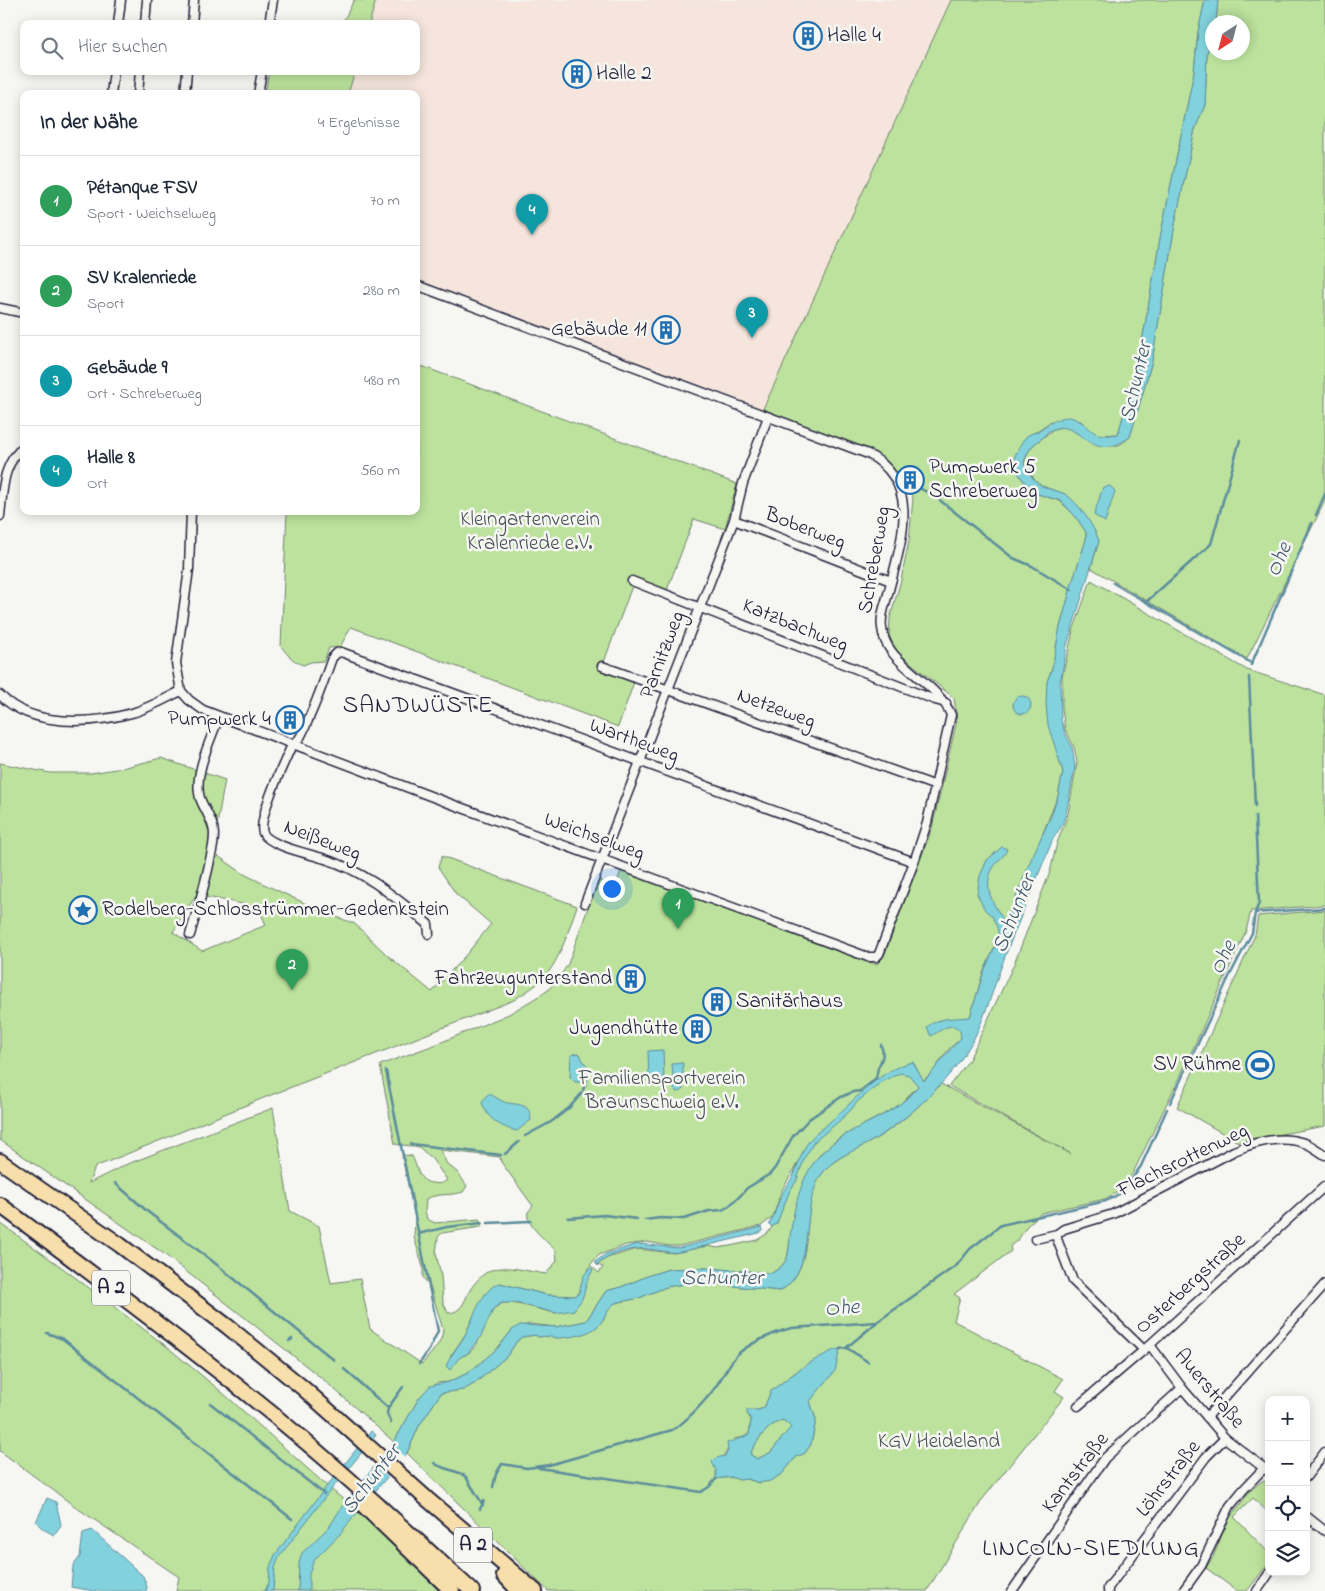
<!DOCTYPE html>
<html lang="de">
<meta charset="utf-8">
<style>
body{margin:0;font-family:"Indie Flower",sans-serif;background:#f6f6f7;color:#1f2937}
.controls{position:absolute;right:15px;bottom:15px;display:grid;overflow:hidden;border-radius:10px;box-shadow:0 2px 12px #0003}
.controls button{width:45px;height:45px;display:grid;place-items:center;padding:0;border:0;border-bottom:1px solid #e0e1e3;background:#fff;color:#1f2937;font:25px sans-serif}
.compass{position:absolute;left:1205px;top:15px;width:45px;height:45px;border-radius:50%;background:#fff;box-shadow:0 2px 12px #0003;rotate:216deg}
.you{position:absolute;left:611px;top:888px;width:18px;height:18px;margin:-12px;border:4px solid #fff;border-radius:50%;background:#1a73e8;box-shadow:0 0 0 8px #1a73e833}
.badge{display:grid;place-items:center;width:32px;height:32px;border-radius:50%;background:#1f6fb2;color:#fff;font-size:16px;font-weight:700}
.pin{position:absolute;translate:-50% -41px;filter:drop-shadow(0 1px 2px #0008)}
.pin::after{content:'';position:absolute;top:26px;width:18px;height:15px;background:inherit;clip-path:polygon(0 0,100% 0,50% 100%)}
.list{margin:0;padding:0;list-style:none}
h2{display:flex;justify-content:space-between;align-items:center;height:65px;margin:0;padding:0 20px;font-size:21px}
h2 small{font-size:16px;font-weight:400;color:#747a83}
.list li{display:grid;grid-template-columns:32px 1fr auto;gap:15px;align-items:center;box-sizing:border-box;height:90px;padding:0 20px;border-top:1px solid #e0e1e3}
.list b{display:block;font-size:19px;white-space:nowrap}
.list p{margin:0;font-size:16px;white-space:nowrap;color:#747a83}
.list em{font-size:16px;font-style:normal;color:#747a83}
.icon{flex:none;width:28px;height:28px;fill:none;stroke:currentColor;stroke-width:2;stroke-linecap:round;stroke-linejoin:round}
.map{position:relative;flex:none;width:1325px;height:1591px;overflow:hidden}
.search{position:absolute;background:#fff;box-shadow:0 2px 12px #0003;left:20px;top:20px;width:400px;height:55px;display:flex;align-items:center;gap:12px;box-sizing:border-box;padding:0 18px;border-radius:10px;color:#747a83;font-size:19px}
.panel{position:absolute;background:#fff;box-shadow:0 2px 12px #0003;left:20px;top:90px;width:400px;height:425px;border-radius:10px}
.map>svg:first-child{display:block}
</style>
<div class="map">
<svg width="1325" height="1591" viewBox="0 0 1325 1591">
<rect width="100%" height="100%" fill="#f6f6f2"/>
<filter id="ink" filterUnits="userSpaceOnUse"><feTurbulence type="fractalNoise" baseFrequency=".02" numOctaves="2"/><feDisplacementMap in="SourceGraphic" scale="10" xChannelSelector="R" yChannelSelector="G"/><feConvolveMatrix kernelMatrix="1 2 1 2 8 2 1 2 1" color-interpolation-filters="sRGB"/></filter>
<g filter="url(#ink)">
<polygon fill="#f5e5dc" points="376,0 951,0 763,409 416,279 416,94 348,94 355,71 416,71 416,24 369,24"/>
<g fill="#bce29d" stroke="#6f826c" fill-rule="evenodd">
<polygon points="354,0 376,0 369,24 342,24"/>
<path d="M951,0h254l-7,32 -4,40 -33,161 -17,98 -9,44 -17,59 -18,1 -7,-2 -12,-12 -21,-2 -9,2 -14,10 -11,6 -9,34 14,21 29,9 16,16 10,15v8l-13,40 -13,47 -8,41 -5,14 11,73 5,17 -5,24 -52,128 -23,49 -13,44 -9,21 -13,12 -14,20 -37,37 -58,31 -19,16 -15,24 -9,30 -9,51 -6,8 -9,6 -66,-5 -37,1 -19,6 -29,12 -15,4 -20,30 -30,6 -27,-3 -17,6 -15,19 -29,24 -19,9 -12,1 -18,15 -25,44 -70,-62 -160,-126 -164,-114v-377l50,10h41l31,-5 39,-10 64,22 -13,72 32,22 22,11 53,25 36,14 32,31 45,37 33,-36 26,-32 -35,-30 -18,-27 4,-11 135,50c-8,22 -15,49 -30,68 -8,11 -22,18 -33,26l-248,97 -171,70 -6,16 36,-18 148,-57 17,103 29,15 12,57 29,-4 10,50 52,35c8,-10 20,-21 21,-34l-12,-41 -8,-12v-10l-9,-30 1,-20 -13,-60 2,-2 8,1c6,11 5,25 20,27 6,1 10,1 15,-3l-15,-21 -13,-12 -24,-3 -15,-79 57,-21 72,-30 38,-23 11,-12 10,-15 30,-84 17,7 6,-16 247,91 9,2 7,-8 48,-128 25,-108 -3,-22 -58,-47 -7,-16 1,-17 11,-38 8,-39 4,-43 -5,-10 -22,-28 -24,-12 -99,-39zM196,895l62,12 8,18 -64,26 -29,-19zM440,1150l60,7 1,5 32,44c-1,1 -5,6 -5,6 -4,12 21,31 28,39l1,10 -11,13c-17,-2 -38,-10 -55,-4 -8,3 -18,14 -22,22 -5,10 -8,21 -21,21l-5,-11 -2,-26 -5,-23 2,-16 4,-4 39,-6 1,-4 -3,-4 -44,4 -8,-4 -2,-8 1,-12c11,-6 25,-3 37,-7l4,-6 -9,-13 -11,-9zM797,1164l-11,35 -14,28 -4,6 -11,7 -22,5 -17,3 -11,-2 -33,7 -37,-4 -30,9 -10,7 6,2 -4,6 -9,-8 9,-10 27,-10 21,-3 22,4h10l82,-20 12,-9 8,-25zM499,1283l48,12 28,1 -19,17c-12,-2 -43,-12 -53,-10 -22,6 -17,59 -53,54l15,-22 9,-20 13,-23z"/>
<path d="M1218,0h107v501l-78,158 -156,-91 8,-27 -34,-47 -18,-6 -11,-6 -12,-19c3,-11 7,-17 17,-24 7,-5 12,-12 23,-12 9,0 13,8 20,11 5,2 24,8 30,8 6,0 12,-6 16,-9l22,-76 23,-137 20,-95 10,-24 2,-52 5,-17v16h30v-30h-26z"/>
<polygon points="269,71 355,71 348,94 265,94"/>
<path d="M416,364l321,120 -12,45 -31,-10 -27,71 -32,-12 -34,92 33,12 -16,45 -267,-100 -11,20 -11,1 -5,13 -13,1 -8,3c-10,-4 -16,-10 -22,-19l6,-135h129z"/>
<path d="M1091,580l156,90 78,25v210l-74,6 -5,20 -59,131 -54,111 -12,17 -16,9 -64,14 -14,13 -9,14 -8,6 1,5 -57,43 6,4 -6,23 109,58 -8,12 9,6 -82,103 -55,91h-379l-141,-138 12,-27 22,-33 22,-3 11,-6 33,-28 10,-15 5,-4 13,-2 4,2 8,-2 10,3 46,-18 8,-15 4,-2 24,-5 27,-11 30,-5 84,9c39,-22 18,-81 40,-115 12,-18 36,-26 54,-36 25,-15 47,-35 67,-56l130,70 -122,-68 20,-26 45,-96 36,-92 7,-29 11,-29 9,-52 -3,-15 -9,-18 -3,-21v-31l11,-46zM800,1369l28,11 -8,8 -10,13 6,19 -5,24 -6,9 -9,4 -14,17 -23,9c-12,-5 -30,-7 -43,-4 0,-16 11,-26 18,-40l10,-2 5,-3 2,-14 -4,-7 17,-5 7,-17z"/>
<polygon points="1325,910 1325,1126 1238,1142 1177,1107 1255,935 1258,916"/>
<polygon points="0,1223 64,1269 166,1346 224,1394 327,1486 394,1542 439,1591 176,1591 179,1577 77,1508 0,1451"/>
<path d="M783,1420l9,7 -22,26 -13,6 -7,-5c8,-15 17,-29 33,-34z"/>
<polygon points="1262,1481 1269,1482 1269,1513 1253,1498 1234,1517 1267,1551 1269,1550 1269,1563 1247,1591 1237,1591 1206,1568 1213,1557 1230,1515 1232,1515 1250,1491"/>
</g>
<g fill="#82d2dd" stroke="#5c8c9c" fill-rule="evenodd">
<path d="M1205,0h13l-2,22h-4v14l-5,17 -2,52 -10,24 -20,95 -23,137 -22,76c-42,30 -50,-23 -81,-6 -3,2 -5,6 -8,8 -10,7 -14,12 -17,24 6,13 12,22 26,26 5,2 11,3 15,5 14,9 29,32 34,47l-32,104 -7,38 1,37 4,13 7,14 3,19 -9,48 -4,11 -9,14c-16,40 -34,80 -49,120 -8,21 -14,43 -23,64 -9,23 -25,45 -42,63 -19,20 -40,38 -64,53 -18,12 -44,18 -55,38 -21,34 -2,92 -40,114l-84,-9 -30,5 -27,11 -24,5c-8,6 -10,16 -17,23 -10,9 -26,11 -39,12 -8,0 -11,-3 -20,-1l-4,-2 -13,2 -5,4 -10,15 -33,28 -11,6 -22,3 -22,33 -12,27 -68,82 -25,25 -5,14v17h-11l1,-28 3,-10 28,-27 11,-18 53,-66 25,-44 11,-12 19,-4 19,-9 29,-24 15,-19 8,-5 36,2 30,-6 20,-30 15,-4 29,-12 19,-6 37,-1 66,5c6,-4 10,-6 14,-13 4,-8 3,-20 5,-30 3,-22 9,-46 21,-65 26,-40 79,-42 106,-79l-9,-11 -9,-2 -18,9 -25,20 -6,8 -14,13 -23,19 -9,15 -9,25 -6,8 -13,33 -5,4 -3,-3c7,-10 8,-21 14,-32 3,-6 9,-12 12,-20 4,-10 7,-22 14,-31 6,-8 16,-14 23,-21 24,-21 48,-51 81,-58l11,19c14,-14 23,-30 37,-43l-1,-8 -6,-4 -8,1 -15,9 -4,-9c13,-11 26,-8 43,-10l13,-43 16,-37 -2,-10 -5,-11 -7,-6 -8,-16 3,-18 7,-16 15,-13 5,2c-2,7 -8,10 -12,16 -15,21 -1,41 11,58l23,-59 22,-48 7,-20 5,-24 -15,-47 -2,-21 1,-22 5,-14 8,-41 13,-47 13,-40v-8l-10,-15 -15,-16 -30,-9 -14,-21 -3,-13c3,-6 6,-15 11,-20 3,-4 9,-5 13,-7 9,-6 24,-17 35,-13 22,8 14,21 45,16l17,-59 9,-44 17,-98 33,-161 4,-40z"/>
<polygon points="1110,486 1115,491 1105,522 1094,515 1103,487"/>
<circle cx="1022" cy="705" r="9"/>
<polygon points="663,1050 664,1079 649,1080 648,1051"/>
<polygon points="577,1053 580,1054 583,1061 590,1069 589,1078 582,1082 575,1082 570,1077 571,1055"/>
<polygon points="683,1063 683,1088 682,1091 677,1092 674,1089 672,1064"/>
<path d="M489,1094c6,2 12,8 19,9 13,2 22,1 23,17l-14,11c-16,-3 -31,-13 -35,-29l5,-7z"/>
<path d="M762,1227l1,4 -4,2 -79,19c-14,2 -29,-5 -43,-3 -13,1 -30,7 -40,16l-2,-3 11,-8 31,-10 42,4z"/>
<path d="M590,1267l3,3 -5,9 -6,20 -8,11 -18,3 -40,-10h-14l-8,5 -13,28 -13,17 -9,5 -9,12 -4,-4c5,-12 13,-20 19,-31 9,-17 15,-44 34,-52l48,12 28,1 4,-3 4,-16z"/>
<path d="M840,1349l-5,22 -25,30 6,19 -5,24 -6,9 -9,4 -14,17 -12,7 -11,2 -11,-4 -9,1 -8,-3 -15,2v-9l-4,-8 4,-4 9,-2 3,-5 -1,-8 17,-6 5,-3 2,-14 -4,-7v-3h11l6,-2 7,-17 29,-22 18,-11 16,-8zM783,1420l8,7 -21,26 -13,6 -7,-5c7,-14 17,-29 33,-34z"/>
<polygon points="371,1431 376,1435 326,1496 279,1557 275,1568 273,1591 265,1591 269,1582 270,1567 275,1555 323,1491"/>
<polygon points="47,1498 56,1502 61,1525 54,1535 43,1529 36,1522"/>
<polygon points="92,1530 143,1576 147,1587 146,1591 94,1591 71,1587 73,1566 80,1557 83,1533"/>
</g>
<polygon fill="#f6f6f2" points="390,1444 406,1458 390,1479 374,1464"/>
<g fill="none" stroke-linecap="round" stroke-linejoin="round">
<g stroke="#5c8c9c" stroke-width="2.5">
<polyline points="916,486 932,495"/>
<polyline points="937,498 1013,558 1032,566 1072,590"/>
<polyline points="1316,515 1325,494"/>
<polyline points="1113,583 1251,663"/>
<polyline points="1146,602 1211,544 1240,440"/>
<polyline points="1251,665 1312,523"/>
<polyline points="1249,677 1255,806"/>
<polyline points="1255,913 1325,908"/>
<path d="M879,1066c4,-9 5,-13 2,-21"/>
<polyline points="386,1071 438,1331 429,1350 419,1364"/>
<polyline points="583,1090 587,1080"/>
<polyline points="1170,1103 1229,977 1252,933 1255,913 1259,903 1255,816"/>
<polyline points="525,1136 551,1122 569,1108 582,1093"/>
<polyline points="411,1144 501,1155"/>
<polyline points="505,1154 519,1142"/>
<polyline points="115,1183 148,1212 211,1260 334,1360"/>
<polyline points="568,1218 604,1215 637,1219"/>
<polyline points="645,1220 660,1218 684,1219 709,1211 722,1210 728,1207 740,1196 747,1188 770,1174 775,1168 793,1136 809,1119 841,1097 853,1092 860,1091 872,1082 876,1078 878,1068"/>
<polyline points="488,1223 531,1221"/>
<polyline points="418,1234 447,1227 482,1223"/>
<polyline points="47,1333 63,1339 292,1519"/>
<polyline points="289,1341 292,1339"/>
<polyline points="847,1348 868,1362"/>
<polyline points="840,1349 846,1348 876,1323"/>
<polyline points="344,1369 388,1408 387,1414 391,1423"/>
<polyline points="210,1403 324,1494"/>
<polyline points="388,1408 403,1387"/>
<path d="M434,1463c10,7 24,7 32,14l17,28"/>
<polyline points="539,1468 701,1492 709,1487 716,1479"/>
<path d="M493,1487l3,-13 6,-10 25,4 22,-3 123,-35c13,-7 29,-25 39,-37 10,-12 16,-27 26,-38 10,-11 41,-24 55,-27l85,-6 80,-57 13,-16 31,-24 105,-24 17,-9 18,-26 26,-57"/>
<polyline points="480,1509 484,1501"/>
</g>
<defs>
<g id="minor">
<polyline points="118,24 121,0"/>
<polyline points="145,24 147,0"/>
<polyline points="192,24 194,0"/>
<polyline points="269,24 273,0"/>
<polyline points="111,94 114,71"/>
<polyline points="138,94 140,71"/>
<polyline points="185,94 187,71"/>
<polyline points="258,94 262,71"/>
<polyline points="0,308 24,313"/>
<path d="M191,511l-2,58 -13,94 5,28 8,9 14,10 243,92 422,155h8l3,-3 35,-92 13,-39 24,-108c-14,-35 -66,-50 -69,-87 -2,-12 3,-23 6,-34 12,-49 36,-110 -20,-140l-452,-169"/>
<path d="M0,516c3,-25 2,-53 24,-69"/>
<polyline points="734,520 891,581"/>
<polyline points="632,581 935,700 946,703"/>
<polyline points="602,666 936,786"/>
<path d="M0,695c32,33 91,29 132,18 17,-5 33,-14 49,-22"/>
<polyline points="585,903 734,520 743,483 768,417"/>
<path d="M429,934l-1,-10c-32,-26 -63,-53 -103,-65 -14,-5 -56,-13 -62,-26 -6,-15 21,-70 28,-86 2,-4 5,-5 8,-8 4,-6 7,-14 10,-21 9,-20 16,-40 23,-60l5,-5 4,-1 573,210"/>
<path d="M190,935c7,-25 15,-49 20,-75 2,-8 4,-17 4,-26 0,-13 -10,-24 -14,-36 -7,-23 11,-59 19,-81"/>
<polyline points="1035,1239 1057,1234"/>
<polyline points="1150,1345 1182,1388 1225,1438 1269,1472"/>
<path d="M1144,1350l-71,-69 -16,-42v-5l7,-5 49,-15 121,-63c21,-9 48,-16 70,-8 8,2 14,8 21,12"/>
<polyline points="1078,1406 1144,1350 1325,1186"/>
<polyline points="1207,1417 1325,1284"/>
<polyline points="1306,1477 1325,1452"/>
<polyline points="1306,1516 1325,1531"/>
<polyline points="1012,1591 1105,1458 1182,1388"/>
<polyline points="1108,1591 1108,1588 1206,1457 1225,1438"/>
<polyline points="1183,1591 1201,1566 1230,1506 1243,1490 1264,1468"/>
<polyline points="1257,1591 1270,1572"/>
</g>
<g id="motorway">
<polyline points="0,1161 120,1245 227,1326 303,1388 427,1499 535,1591"/>
<path d="M0,1205c93,69 186,139 276,212 68,56 132,115 196,174"/>
<polyline points="360,1502 452,1591"/>
<polyline points="504,1575 519,1591"/>
</g>
</defs>
<use href="#minor" stroke="#22223b" stroke-width="11"/>
<use href="#motorway" stroke="#22223b" stroke-width="18"/>
<use href="#minor" stroke="#f6f6f2" stroke-width="8"/>
<use href="#motorway" stroke="#f8deab" stroke-width="14"/>
</g>
</g>
<defs>
<symbol id="building-ring" viewBox="-11 -11 22 22"><circle r="9.5" fill="#f6f6f2" stroke="#1f6fb2" stroke-width="1.5"/><path d="M-4-6H4V6H1V3H-1V6H-4ZM-2.5-4.3h1.7v1.8h-1.7ZM.8-4.3h1.7v1.8H.8ZM-2.5-1h1.7V.8h-1.7ZM.8-1h1.7V.8H.8Z" fill="#1f6fb2"/></symbol>
<symbol id="sight-ring" viewBox="-11 -11 22 22"><circle r="9.5" fill="#f6f6f2" stroke="#1f6fb2" stroke-width="1.5"/><path d="M0-6L1.8-2.2L6-1.7L2.9 1.2L3.7 5.4L0 3.3L-3.7 5.4L-2.9 1.2L-6-1.7L-1.8-2.2Z" fill="#1f6fb2"/></symbol>
<symbol id="stadium-ring" viewBox="-11 -11 22 22"><circle r="9.5" fill="#f6f6f2" stroke="#1f6fb2" stroke-width="1.5"/><path d="M0-5a6.5 5 0 1 0 0 10a6.5 5 0 1 0 0-10ZM-3.5-1.8h7v3.6h-7Z" fill="#1f6fb2"/></symbol>
</defs>
<g fill-rule="evenodd">
<use href="#building-ring" x="792" y="20" width="32" height="32"/>
<use href="#building-ring" x="561" y="58" width="32" height="32"/>
<use href="#building-ring" x="650" y="314" width="32" height="32"/>
<use href="#building-ring" x="894" y="464" width="32" height="32"/>
<use href="#building-ring" x="274" y="704" width="32" height="32"/>
<use href="#sight-ring" x="67" y="894" width="32" height="32"/>
<use href="#building-ring" x="615" y="963" width="32" height="32"/>
<use href="#building-ring" x="701" y="986" width="32" height="32"/>
<use href="#building-ring" x="681" y="1013" width="32" height="32"/>
<use href="#stadium-ring" x="1244" y="1049" width="32" height="32"/>
</g>
<g text-anchor="middle" dominant-baseline="central" stroke-width="5" stroke-linejoin="round" paint-order="stroke">
<g fill="#f6f6f2" stroke="#626272" stroke-width="1">
<rect x="92" y="1270.5" width="38" height="35" rx="4"/>
<rect x="454" y="1527.5" width="38" height="35" rx="4"/>
</g>
<g font-size="20" font-weight="bold" fill="#22223b">
<text x="111" y="1288">A 2</text>
<text x="473" y="1545">A 2</text>
</g>
<g font-size="21" fill="#22223b" stroke="#f6f6f2" text-anchor="start">
<text x="827" y="36">Halle 4</text>
<text x="596" y="74">Halle 2</text>
<text x="647" y="330" text-anchor="end">Gebäude 11</text>
<text x="929" y="468">Pumpwerk 5<tspan x="929" dy="24">Schreberweg</tspan></text>
<text x="271" y="720" text-anchor="end">Pumpwerk 4</text>
<text x="102" y="910">Rodelberg-Schlosstrümmer-Gedenkstein</text>
<text x="612" y="979" text-anchor="end">Fahrzeugunterstand</text>
<text x="736" y="1002">Sanitärhaus</text>
<text x="678" y="1029" text-anchor="end">Jugendhütte</text>
<text x="1241" y="1065" text-anchor="end">SV Rühme</text>
</g>
<g font-size="21" fill="#485254" stroke="#f6f6f2">
<text x="530" y="520">Kleingartenverein<tspan x="530" dy="24">Kralenriede e.V.</tspan></text>
<text x="662" y="1079">Familiensportverein<tspan x="662" dy="24">Braunschweig e.V.</tspan></text>
<text x="939" y="1442">KGV Heideland</text>
</g>
<g font-size="21" fill="#22223b" stroke="#f6f6f2">
<text transform="translate(805 529) rotate(21)">Boberweg</text>
<text transform="translate(875 560) rotate(-80)">Schreberweg</text>
<text transform="translate(795 626) rotate(22)">Katzbachweg</text>
<text transform="translate(663 655) rotate(-69)">Parnitzweg</text>
<text transform="translate(776 709) rotate(20)">Netzeweg</text>
<text transform="translate(634 741) rotate(20)">Wartheweg</text>
<text transform="translate(594 837) rotate(20)">Weichselweg</text>
<text transform="translate(322 841) rotate(21)">Neißeweg</text>
<text transform="translate(1183 1161) rotate(-26)">Flachsrottenweg</text>
<text transform="translate(1191 1284) rotate(-42)">Osterbergstraße</text>
<text transform="translate(1209 1389) rotate(50)">Auerstraße</text>
<text transform="translate(1076 1473) rotate(-52)">Kantstraße</text>
<text transform="translate(1169 1479) rotate(-52)">Löhrstraße</text>
</g>
<g font-size="22" font-style="italic" fill="#3f576c" stroke="#f6f6f2">
<text transform="translate(1137 382) rotate(-77)">Schunter</text>
<text transform="translate(1280 560) rotate(-67)">Ohe</text>
<text transform="translate(1015 914) rotate(-68)">Schunter</text>
<text transform="translate(1224 958) rotate(-64)">Ohe</text>
<text x="722" y="1279">Schunter</text>
<text transform="translate(842 1309) rotate(-4)">Ohe</text>
<text transform="translate(372 1480) rotate(-52)">Schunter</text>
</g>
<g font-size="24" letter-spacing="1" fill="#22223b" stroke="#f6f6f2">
<text x="418" y="706">SANDWÜSTE</text>
<text x="1091" y="1549">LINCOLN-SIEDLUNG</text>
</g>
</g>
</svg>
<div class="controls">
<button>+</button>
<button>−</button>
<button><svg class="icon" aria-label="locate" viewBox="0 0 24 24"><circle cx="12" cy="12" r="6"/><path d="M12 2v4M12 18v4M2 12h4M18 12h4"/></svg></button>
<button><svg class="icon" aria-label="layers" viewBox="0 0 24 24"><path d="M12 4l9 5-9 5-9-5zM3 14l9 5 9-5"/></svg></button>
</div>
<svg class="compass" viewBox="-18 -18 36 36"><path d="M0-13l5 13h-10z" fill="#e53935"/><path d="M0 13l5-13h-10z" fill="#747a83"/></svg>
<div class="you"></div>
<div class="pin badge" style="left:678px;top:929px;background:#2e9e5b">1</div>
<div class="pin badge" style="left:292px;top:990px;background:#2e9e5b">2</div>
<div class="pin badge" style="left:752px;top:338px;background:#0f9aa8">3</div>
<div class="pin badge" style="left:532px;top:235px;background:#0f9aa8">4</div>
<div class="search"><svg class="icon" aria-label="search" viewBox="0 0 24 24"><circle cx="10" cy="10" r="6"/><path d="M15 15l6 6"/></svg>Hier suchen</div>
<section class="panel">
<h2>In der Nähe<small>4 Ergebnisse</small></h2>
<ul class="list">
<li><span class="badge" style="background:#2e9e5b">1</span><div><b>Pétanque FSV</b><p>Sport · Weichselweg</p></div><em>70 m</em></li>
<li><span class="badge" style="background:#2e9e5b">2</span><div><b>SV Kralenriede</b><p>Sport</p></div><em>280 m</em></li>
<li><span class="badge" style="background:#0f9aa8">3</span><div><b>Gebäude 9</b><p>Ort · Schreberweg</p></div><em>480 m</em></li>
<li><span class="badge" style="background:#0f9aa8">4</span><div><b>Halle 8</b><p>Ort</p></div><em>560 m</em></li>
</ul>
</section>
</div>
